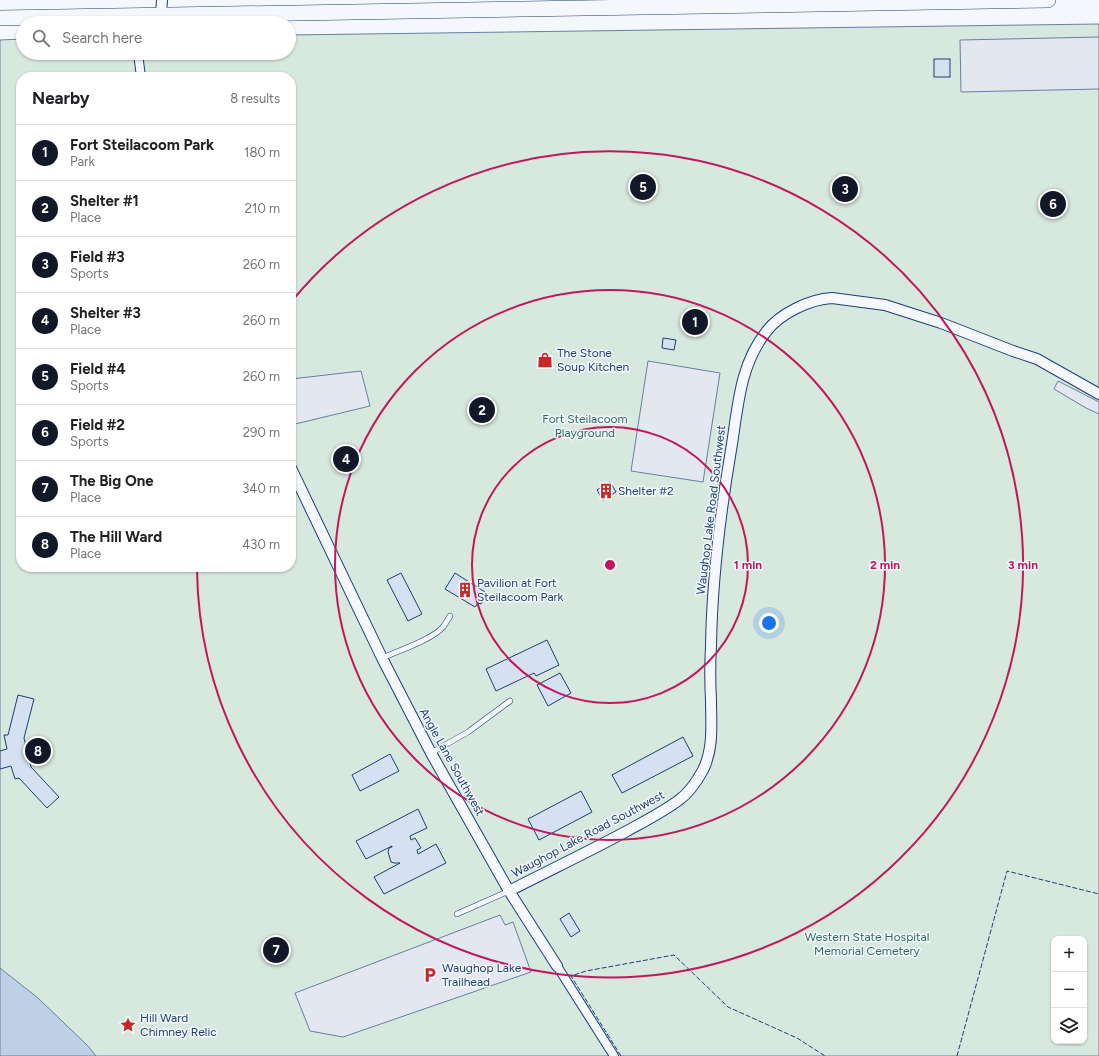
<!DOCTYPE html>
<meta charset="utf-8">
<style>
body{margin:0;font-family:Figtree,sans-serif;background:#f6f6f6;color:#202124}
.controls{position:absolute;right:12px;bottom:12px;display:grid;overflow:hidden;border-radius:8px;box-shadow:0 1px 3px #0004}
.controls button{width:36px;height:36px;display:grid;place-items:center;padding:0;border:0;border-bottom:1px solid #e0e0e0;background:#fff;color:#202124;font:20px sans-serif}
.you{position:absolute;left:769px;top:623px;width:14px;height:14px;margin:-10px;border:3px solid #fff;border-radius:50%;background:#1a73e8;box-shadow:0 0 0 6px #1a73e833}
.badge{display:grid;place-items:center;width:26px;height:26px;border-radius:50%;background:#111827;color:#fff;font-size:13px;font-weight:700}
.pin{position:absolute;translate:-50% -50%;border:2px solid #fff;box-shadow:0 1px 4px #0006}
.list{margin:0;padding:0;list-style:none}
h2{display:flex;justify-content:space-between;align-items:center;height:52px;margin:0;padding:0 16px;font-size:17px}
h2 small{font-size:13px;font-weight:400;color:#757577}
.list li{display:grid;grid-template-columns:26px 1fr auto;gap:12px;align-items:center;box-sizing:border-box;height:56px;padding:0 16px;border-top:1px solid #e0e0e0}
.list b{display:block;font-size:15px;white-space:nowrap}
.list p{margin:0;font-size:13px;white-space:nowrap;color:#757577}
.list em{font-size:13px;font-style:normal;color:#757577}
.icon{flex:none;width:22px;height:22px;fill:none;stroke:currentColor;stroke-width:2;stroke-linecap:round;stroke-linejoin:round}
.map{position:relative;flex:none;width:1099px;height:1056px;overflow:hidden}
.search{position:absolute;background:#fff;box-shadow:0 1px 3px #0004;left:16px;top:16px;width:280px;height:44px;display:flex;align-items:center;gap:10px;box-sizing:border-box;padding:0 14px;border-radius:22px;color:#757577;font-size:15px}
.panel{position:absolute;background:#fff;box-shadow:0 1px 3px #0004;left:16px;top:72px;width:280px;height:500px;border-radius:16px}
.map>svg:first-child{display:block}
</style>
<div class="map">
<svg width="1099" height="1056" viewBox="0 0 1099 1056">
<rect width="100%" height="100%" fill="#f4f7fb"/>
<path fill="#d7e8df" stroke="#687fa3" fill-rule="evenodd" d="M1099,24v1032h-1099v-1016l23,-1v14h266v-18zM21,77h270v490h-270zM1054,939h30v102h-30z"/>
<g fill="#e3e8f0" stroke="#687fa3">
<polygon points="1099,37 1099,89 961,92 960,40"/>
<polygon points="648,361 720,373 703,482 631,471"/>
<polygon points="361,371 370,406 291,425 291,379"/>
<polygon points="1058,381 1099,402 1099,414 1086,408 1054,389"/>
<polygon points="500,915 505,925 513,922 531,972 343,1037 310,1031 295,993"/>
</g>
<polygon fill="#bed0e5" stroke="#687fa3" points="0,968 38,998 88,1046 96,1056 0,1056"/>
<g fill="#d5e0f0" stroke="#1d3f73">
<rect x="934" y="59" width="16" height="18"/>
<polygon points="663,338 676,340 674,350 662,348"/>
<polygon points="471,401 493,402 493,418 470,417"/>
<polygon points="350,452 353,463 342,466 338,456"/>
<polygon points="610,482 616,492 603,500 597,490"/>
<polygon points="401,573 422,614 408,621 387,580"/>
<polygon points="455,573 485,592 482,596 485,597 481,604 478,603 475,607 445,589"/>
<polygon points="547,640 559,665 536,676 534,673 496,691 486,669"/>
<polygon points="560,673 571,693 548,706 537,685"/>
<polygon points="18,695 34,699 24,738 27,751 39,748 39,750 40,752 28,755 31,767 59,797 47,808 19,778 15,779 11,766 0,769 0,751 7,749 4,735 8,735"/>
<polygon points="683,737 693,756 622,793 612,775"/>
<polygon points="390,754 399,771 360,791 352,775"/>
<polygon points="581,791 592,812 539,840 528,819"/>
<polygon points="418,809 427,828 410,836 411,840 415,838 421,848 417,850 418,854 436,844 446,863 384,894 374,877 400,863 394,863 391,862 388,852 389,848 392,847 392,846 366,859 356,841"/>
<polygon points="569,913 580,931 571,937 560,919"/>
</g>
<g fill="none" stroke-linecap="round" stroke-linejoin="round">
<defs>
<g id="service">
<path d="M382,658c16,-7 51,-19 61,-31 3,-4 5,-8 7,-11"/>
<polyline points="431,753 468,732 510,701"/>
<polyline points="457,914 509,891"/>
</g>
<g id="pedestrian">
<polyline points="138,53 141,77"/>
<polyline points="557,966 614,1056"/>
</g>
<g id="minor">
<polyline points="161,15 162,0"/>
<polyline points="291,468 382,658 431,753 509,891 557,966"/>
<path d="M509,891c39,-20 79,-39 118,-60 18,-10 36,-19 52,-31 10,-7 18,-19 24,-30 11,-22 8,-47 8,-70 -1,-18 -1,-36 0,-54 1,-65 9,-131 20,-196 7,-41 8,-84 35,-118 13,-18 44,-33 66,-34l53,7 56,18 72,28 24,8 62,35"/>
</g>
<polyline id="secondary" points="0,18 1048,0"/>
</defs>
<use href="#service" stroke="#1d3f73" stroke-width="6"/>
<use href="#pedestrian" stroke="#1d3f73" stroke-width="10"/>
<use href="#minor" stroke="#1d3f73" stroke-width="12"/>
<use href="#secondary" stroke="#1d3f73" stroke-width="16"/>
<use href="#service" stroke="#f4f7fb" stroke-width="5"/>
<use href="#pedestrian" stroke="#f4f7fb" stroke-width="8"/>
<use href="#minor" stroke="#f4f7fb" stroke-width="10"/>
<use href="#secondary" stroke="#f4f7fb" stroke-width="15"/>
<g stroke="#1d3f73" stroke-width="1" stroke-dasharray="5 2" stroke-linecap="butt">
<polyline points="621,1056 571,976 586,971 674,955 728,1007 797,1038 825,1056"/>
<polyline points="957,1056 1007,871 1099,894"/>
</g>
</g>
<g fill="none" stroke="#c2185b" stroke-width="2">
<circle cx="610" cy="565" r="138"/>
<circle cx="610" cy="565" r="275"/>
<path d="M291 302A413 413 0 1 1 197 569"/>
</g>
<defs>
<symbol id="shop-bare" viewBox="-9 -9 18 18"><path d="M-5-2.5h2.3a2.7 3.5 0 0 1 5.4 0H5L5.5 6h-11ZM-1.5-2.5h3a1.5 2.3 0 0 0-3 0Z" fill="#c62828" stroke="#f4f7fb" stroke-width="2.5" paint-order="stroke"/></symbol>
<symbol id="building-bare" viewBox="-9 -9 18 18"><path d="M-4-6H4V6H1V3H-1V6H-4ZM-2.5-4.3h1.7v1.8h-1.7ZM.8-4.3h1.7v1.8H.8ZM-2.5-1h1.7V.8h-1.7ZM.8-1h1.7V.8H.8Z" fill="#c62828" stroke="#f4f7fb" stroke-width="2.5" paint-order="stroke"/></symbol>
<symbol id="parking-bare" viewBox="-9 -9 18 18"><path d="M-3.5-5.5H1a3.5 3.5 0 0 1 0 7H-1V5.5H-3.5ZM-1-3.4V-.6H.8a1.4 1.4 0 0 0 0-2.8Z" fill="#c62828" stroke="#f4f7fb" stroke-width="2.5" paint-order="stroke"/></symbol>
<symbol id="sight-bare" viewBox="-9 -9 18 18"><path d="M0-6L1.8-2.2L6-1.7L2.9 1.2L3.7 5.4L0 3.3L-3.7 5.4L-2.9 1.2L-6-1.7L-1.8-2.2Z" fill="#c62828" stroke="#f4f7fb" stroke-width="2.5" paint-order="stroke"/></symbol>
</defs>
<g fill-rule="evenodd">
<use href="#shop-bare" x="534" y="349" width="22" height="22"/>
<use href="#building-bare" x="595" y="480" width="22" height="22"/>
<use href="#building-bare" x="454" y="579" width="22" height="22"/>
<use href="#parking-bare" x="419" y="964" width="22" height="22"/>
<use href="#sight-bare" x="117" y="1014" width="22" height="22"/>
</g>
<g text-anchor="middle" dominant-baseline="central" stroke-width="3" stroke-linejoin="round" paint-order="stroke">
<g font-size="12" fill="#1d3f73" stroke="#f4f7fb" text-anchor="start">
<text x="557" y="353">The Stone<tspan x="557" dy="14">Soup Kitchen</tspan></text>
<text x="618" y="491">Shelter #2</text>
<text x="477" y="583">Pavilion at Fort<tspan x="477" dy="14">Steilacoom Park</tspan></text>
<text x="442" y="968">Waughop Lake<tspan x="442" dy="14">Trailhead</tspan></text>
<text x="140" y="1018">Hill Ward<tspan x="140" dy="14">Chimney Relic</tspan></text>
</g>
<g font-size="12" fill="#2c6c60" stroke="#f4f7fb">
<text x="585" y="419">Fort Steilacoom<tspan x="585" dy="14">Playground</tspan></text>
<text x="867" y="937">Western State Hospital<tspan x="867" dy="14">Memorial Cemetery</tspan></text>
</g>
<g font-size="12" fill="#1d3f73" stroke="#f4f7fb">
<text transform="translate(711 510) rotate(-83)">Waughop Lake Road Southwest</text>
<text transform="translate(452 762) rotate(61)">Angle Lane Southwest</text>
<text transform="translate(588 834) rotate(-28)">Waughop Lake Road Southwest</text>
</g>
</g>
<circle cx="610" cy="565" r="6" fill="#c2185b" stroke="#f4f7fb" stroke-width="2"/>
<g font-size="12" text-anchor="middle" font-weight="bold" fill="#c2185b" stroke="#f4f7fb" stroke-width="3" stroke-linejoin="round" paint-order="stroke">
<text x="748" y="569">1 min</text>
<text x="885" y="569">2 min</text>
<text x="1023" y="569">3 min</text>
</g>
</svg>
<div class="controls">
<button>+</button>
<button>−</button>
<button><svg class="icon" aria-label="layers" viewBox="0 0 24 24"><path d="M12 4l9 5-9 5-9-5zM3 14l9 5 9-5"/></svg></button>
</div>
<div class="you"></div>
<div class="pin badge" style="left:695px;top:322px">1</div>
<div class="pin badge" style="left:482px;top:410px">2</div>
<div class="pin badge" style="left:845px;top:189px">3</div>
<div class="pin badge" style="left:346px;top:459px">4</div>
<div class="pin badge" style="left:643px;top:187px">5</div>
<div class="pin badge" style="left:1053px;top:204px">6</div>
<div class="pin badge" style="left:276px;top:950px">7</div>
<div class="pin badge" style="left:38px;top:751px">8</div>
<div class="search"><svg class="icon" aria-label="search" viewBox="0 0 24 24"><circle cx="10" cy="10" r="6"/><path d="M15 15l6 6"/></svg>Search here</div>
<section class="panel">
<h2>Nearby<small>8 results</small></h2>
<ul class="list">
<li><span class="badge">1</span><div><b>Fort Steilacoom Park</b><p>Park</p></div><em>180 m</em></li>
<li><span class="badge">2</span><div><b>Shelter #1</b><p>Place</p></div><em>210 m</em></li>
<li><span class="badge">3</span><div><b>Field #3</b><p>Sports</p></div><em>260 m</em></li>
<li><span class="badge">4</span><div><b>Shelter #3</b><p>Place</p></div><em>260 m</em></li>
<li><span class="badge">5</span><div><b>Field #4</b><p>Sports</p></div><em>260 m</em></li>
<li><span class="badge">6</span><div><b>Field #2</b><p>Sports</p></div><em>290 m</em></li>
<li><span class="badge">7</span><div><b>The Big One</b><p>Place</p></div><em>340 m</em></li>
<li><span class="badge">8</span><div><b>The Hill Ward</b><p>Place</p></div><em>430 m</em></li>
</ul>
</section>
</div>
